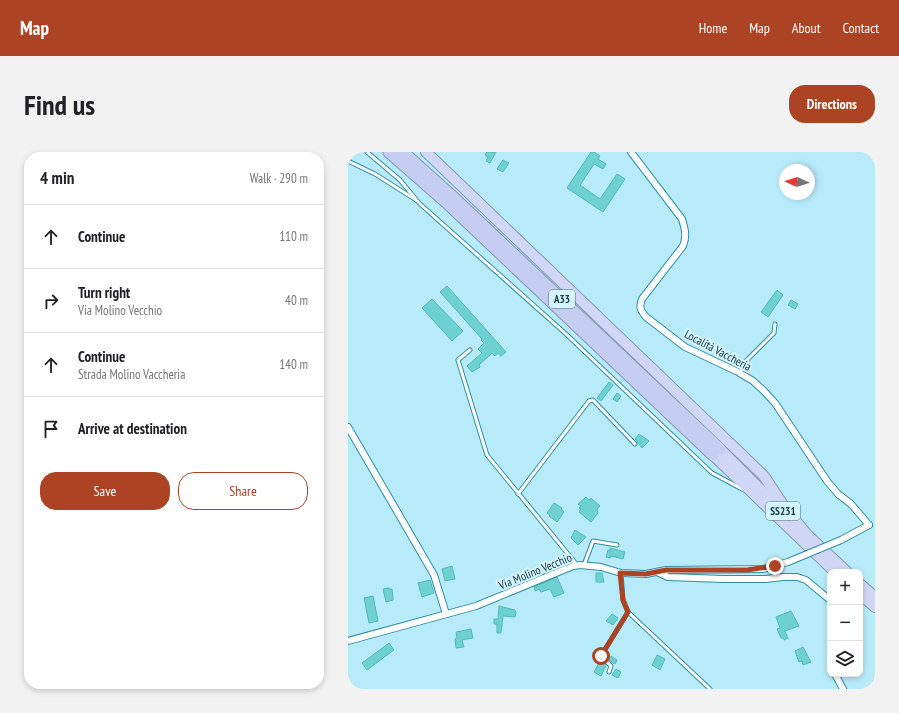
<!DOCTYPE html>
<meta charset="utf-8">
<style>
body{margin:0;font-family:"PT Sans Narrow",sans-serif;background:#f2f2f2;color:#202124}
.controls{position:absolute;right:12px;bottom:12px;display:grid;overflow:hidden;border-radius:8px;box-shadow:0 2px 6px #0003}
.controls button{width:36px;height:36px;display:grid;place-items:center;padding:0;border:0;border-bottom:1px solid #e0e0e0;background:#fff;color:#202124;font:20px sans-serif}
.compass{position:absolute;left:431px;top:12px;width:36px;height:36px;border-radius:50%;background:#fff;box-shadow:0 2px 6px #0003;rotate:273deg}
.stop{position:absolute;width:12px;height:12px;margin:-9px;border:3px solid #ab4324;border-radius:50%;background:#fff}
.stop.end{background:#ab4324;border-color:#fff;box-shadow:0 1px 4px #0008}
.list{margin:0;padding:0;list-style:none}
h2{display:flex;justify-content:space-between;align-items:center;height:52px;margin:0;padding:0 16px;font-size:17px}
h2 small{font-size:13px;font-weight:400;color:#757577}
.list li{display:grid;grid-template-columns:26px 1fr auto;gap:12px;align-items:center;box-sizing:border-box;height:64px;padding:0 16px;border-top:1px solid #e0e0e0}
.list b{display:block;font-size:15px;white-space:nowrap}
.list p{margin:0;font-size:13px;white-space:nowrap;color:#757577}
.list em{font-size:13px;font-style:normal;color:#757577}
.actions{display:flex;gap:8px;padding:12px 16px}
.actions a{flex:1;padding:9px 0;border:1px solid #ab4324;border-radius:16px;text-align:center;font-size:14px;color:#ab4324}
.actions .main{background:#ab4324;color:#fff}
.icon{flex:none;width:22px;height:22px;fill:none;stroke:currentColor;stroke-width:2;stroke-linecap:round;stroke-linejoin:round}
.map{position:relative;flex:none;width:527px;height:537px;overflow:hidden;border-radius:16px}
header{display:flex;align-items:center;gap:24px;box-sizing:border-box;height:56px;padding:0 20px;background:#ab4324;color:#fff}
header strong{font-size:19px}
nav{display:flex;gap:22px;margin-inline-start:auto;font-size:14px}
.intro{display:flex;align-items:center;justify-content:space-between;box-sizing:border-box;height:96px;padding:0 24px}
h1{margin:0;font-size:28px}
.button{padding:10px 18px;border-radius:16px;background:#ab4324;color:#fff;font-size:14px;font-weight:700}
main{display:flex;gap:24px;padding:0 24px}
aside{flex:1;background:#fff;border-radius:16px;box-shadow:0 2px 6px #0003}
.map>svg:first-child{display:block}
</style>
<header>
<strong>Map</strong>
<nav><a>Home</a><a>Map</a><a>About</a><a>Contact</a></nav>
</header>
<div class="intro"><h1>Find us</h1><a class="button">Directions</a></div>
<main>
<aside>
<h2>4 min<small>Walk · 290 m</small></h2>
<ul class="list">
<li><svg class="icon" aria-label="ahead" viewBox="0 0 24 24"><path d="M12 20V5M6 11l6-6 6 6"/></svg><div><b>Continue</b></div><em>110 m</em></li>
<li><svg class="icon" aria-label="right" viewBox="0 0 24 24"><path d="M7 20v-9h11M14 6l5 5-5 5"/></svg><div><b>Turn right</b><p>Via Molino Vecchio</p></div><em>40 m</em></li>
<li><svg class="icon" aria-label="ahead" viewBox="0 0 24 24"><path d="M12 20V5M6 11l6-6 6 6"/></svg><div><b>Continue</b><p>Strada Molino Vaccheria</p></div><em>140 m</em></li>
<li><svg class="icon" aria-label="arrive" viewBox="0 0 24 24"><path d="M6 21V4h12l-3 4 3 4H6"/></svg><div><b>Arrive at destination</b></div></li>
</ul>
<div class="actions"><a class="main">Save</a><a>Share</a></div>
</aside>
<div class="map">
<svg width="527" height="537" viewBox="0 0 527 537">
<rect width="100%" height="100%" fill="#b8ebfa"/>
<g fill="#6dd0d1" stroke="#54b8b9">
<polygon points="139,0 148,0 142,11 138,9 140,5 137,3"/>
<polygon points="243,0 246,0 252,4 250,7 258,12 255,17 246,12 232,33 252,47 269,22 277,27 255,60 219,36"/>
<polygon points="155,8 161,11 155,20 149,17"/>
<polygon points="99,134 158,200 153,204 150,201 147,204 144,201 131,213 132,215 124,220 119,214 134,201 130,197 136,191 133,188 134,187 92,140"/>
<polygon points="429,138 435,143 420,165 413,160"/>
<polygon points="84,147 115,179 104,189 74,156"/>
<polygon points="443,148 450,152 447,157 440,153"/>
<polygon points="261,230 265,233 253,249 249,246"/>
<polygon points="269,241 273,244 269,250 265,247"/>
<polygon points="291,282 301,289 294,296 287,287"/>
<polygon points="238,345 241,348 243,346 252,354 249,357 250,361 243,370 231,360 233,357 231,356 233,354 230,352"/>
<polygon points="206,351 214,356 213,357 216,360 209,370 201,364 202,363 199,361"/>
<polygon points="227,378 238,385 230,393 223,386"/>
<polygon points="262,396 277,400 275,407 263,404 262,406 258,405 260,398 262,399"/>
<polygon points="104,414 107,427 97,429 94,417"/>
<polygon points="248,421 254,421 256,430 248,430"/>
<polygon points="209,425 216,441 206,445 202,437 193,440 191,437 187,439 186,435"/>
<polygon points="82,428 86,441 74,445 70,431"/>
<polygon points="41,436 41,437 44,437 45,448 38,450 35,437"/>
<polygon points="25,444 30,469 21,471 16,446"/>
<polygon points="151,454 167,458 168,461 167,465 155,464 153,481 149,481 149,472 146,472 146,467 150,467"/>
<polygon points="443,459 451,474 437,479 440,486 436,488 435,486 433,486 429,477 432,476 428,465"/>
<polygon points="264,462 270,466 265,473 258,469"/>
<polygon points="123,477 125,486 114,488 116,495 108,496 107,487 109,486 108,480"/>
<polygon points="41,491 46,498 19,518 14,511"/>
<polygon points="455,495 463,510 455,513 454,509 451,510 447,499"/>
<polygon points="309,503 317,507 312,518 304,513"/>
<polygon points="263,504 269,508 267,512 261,508"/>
<polygon points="252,509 258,513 253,524 246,520"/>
<polygon points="268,517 273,520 270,526 264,523"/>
</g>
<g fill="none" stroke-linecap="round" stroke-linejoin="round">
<defs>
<g id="service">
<polyline points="19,0 52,28 71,51 218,182 364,321 394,337"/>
<polyline points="0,9 27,22 68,48"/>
<polyline points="122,198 110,208 139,303 229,413"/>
<polyline points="392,221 397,210 426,181 427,172"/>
<polyline points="170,342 241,249 245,248 287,292"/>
<polyline points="236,413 245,389 269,393"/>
<polyline points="273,421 275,448 280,460 362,537"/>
<polyline points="261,520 263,514 253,504 280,460"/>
</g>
<g id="minor">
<path d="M283,0l51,67c3,10 5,17 1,27l-41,53c-3,8 -2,11 4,18l39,30 53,25 15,9 10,9 12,13 52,78 11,13 13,10 18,21"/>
<polyline points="0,275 86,423 98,462"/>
<polyline points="493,388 521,373"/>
<polyline points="309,420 320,425 375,427 418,427 435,425 449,425 458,428 482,448"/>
<polyline points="0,489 128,454 225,414 232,413 253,415 273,421 298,422 318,418 415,417 440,410"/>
<polyline points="487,522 495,537"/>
</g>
<g id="trunk">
<polyline points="78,0 416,324 437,356 461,385"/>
<polyline points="372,297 432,357"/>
<polyline points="365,303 487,420"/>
<polyline points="457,381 499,420"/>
<polyline points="512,432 527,445"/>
<polyline points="512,442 527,455"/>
</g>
<g id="motorway">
<polyline points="41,0 98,50 365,303"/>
<polyline points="55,0 104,44 372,297"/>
</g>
</defs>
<use href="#service" stroke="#2e8ea4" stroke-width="5"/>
<use href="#minor" stroke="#2e8ea4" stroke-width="8"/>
<use href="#trunk" stroke="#8699b5" stroke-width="12"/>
<use href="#motorway" stroke="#8699b5" stroke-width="13"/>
<use href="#service" stroke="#fff" stroke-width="3"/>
<use href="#minor" stroke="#fff" stroke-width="6"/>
<use href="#trunk" stroke="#d0d7f6" stroke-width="10"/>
<use href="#motorway" stroke="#c5cdf3" stroke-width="11"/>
<defs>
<polyline id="minor-bridge" points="440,410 493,388"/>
</defs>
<use href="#minor-bridge" stroke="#2e8ea4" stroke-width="8" stroke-linecap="butt"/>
<use href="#minor-bridge" stroke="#fff" stroke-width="6"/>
</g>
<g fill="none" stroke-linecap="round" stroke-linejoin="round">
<polyline stroke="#ab4324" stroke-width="5" points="253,504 280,460 275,448 272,421 298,422 318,418 399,418 427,414"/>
</g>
<g text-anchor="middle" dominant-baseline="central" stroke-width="4" stroke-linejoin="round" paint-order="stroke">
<g fill="#d4f5ff" stroke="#4c717b" stroke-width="1">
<rect x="201" y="138" width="26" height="18" rx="3"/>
<rect x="418" y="350" width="34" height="18" rx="3"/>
</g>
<g font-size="11" font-weight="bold" fill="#123943">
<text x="214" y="147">A33</text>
<text x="435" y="359">SS231</text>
</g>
<g font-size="12" fill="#123943" stroke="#d4f5ff">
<text transform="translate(370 198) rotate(28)">Località Vaccheria</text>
<text transform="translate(187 419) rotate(-22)">Via Molino Vecchio</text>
</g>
</g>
</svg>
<div class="controls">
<button>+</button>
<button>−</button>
<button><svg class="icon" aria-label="layers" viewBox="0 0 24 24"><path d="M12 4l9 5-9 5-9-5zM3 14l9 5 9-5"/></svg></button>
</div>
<svg class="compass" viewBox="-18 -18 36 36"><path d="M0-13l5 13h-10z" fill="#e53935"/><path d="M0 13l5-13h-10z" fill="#757577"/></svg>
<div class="stop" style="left:253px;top:504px"></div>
<div class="stop end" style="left:427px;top:414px"></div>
</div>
</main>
